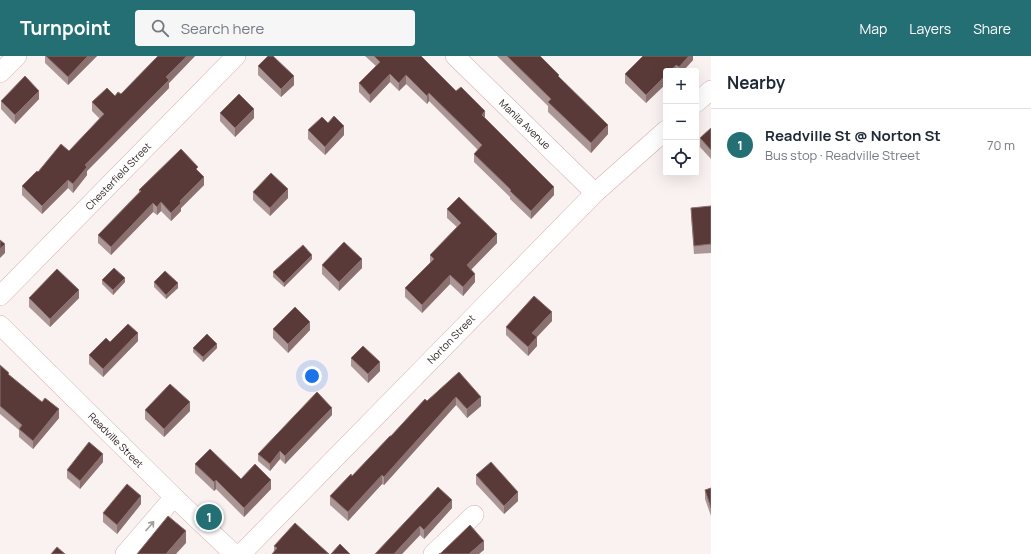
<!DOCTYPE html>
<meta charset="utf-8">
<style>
body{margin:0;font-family:Manrope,sans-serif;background:#f6f6f7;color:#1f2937}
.controls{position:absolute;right:12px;top:12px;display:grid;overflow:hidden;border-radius:4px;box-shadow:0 4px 16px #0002}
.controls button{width:36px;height:36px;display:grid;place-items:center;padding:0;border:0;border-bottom:1px solid #e0e1e3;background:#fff;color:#1f2937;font:20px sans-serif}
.you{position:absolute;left:312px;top:320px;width:14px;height:14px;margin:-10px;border:3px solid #fff;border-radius:50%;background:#1a73e8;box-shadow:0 0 0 6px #1a73e833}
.badge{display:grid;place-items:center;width:26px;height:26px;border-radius:50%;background:#246f73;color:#fff;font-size:13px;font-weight:700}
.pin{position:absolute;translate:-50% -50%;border:2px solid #fff;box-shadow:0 1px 4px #0006}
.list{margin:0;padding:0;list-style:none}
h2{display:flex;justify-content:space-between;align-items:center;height:52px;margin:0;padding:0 16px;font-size:17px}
h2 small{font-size:13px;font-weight:400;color:#747a83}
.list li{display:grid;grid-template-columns:26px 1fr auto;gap:12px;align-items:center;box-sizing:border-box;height:72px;padding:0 16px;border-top:1px solid #e0e1e3}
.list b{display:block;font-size:15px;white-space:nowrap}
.list p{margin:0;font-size:13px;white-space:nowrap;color:#747a83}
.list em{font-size:13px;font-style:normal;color:#747a83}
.icon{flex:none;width:22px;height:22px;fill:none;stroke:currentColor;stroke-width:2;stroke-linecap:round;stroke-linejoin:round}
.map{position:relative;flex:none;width:711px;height:498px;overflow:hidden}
header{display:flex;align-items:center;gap:24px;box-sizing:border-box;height:56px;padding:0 20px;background:#246f73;color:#fff}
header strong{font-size:19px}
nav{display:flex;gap:22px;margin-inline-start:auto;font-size:14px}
.search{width:280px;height:36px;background:#f6f6f7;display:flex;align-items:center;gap:10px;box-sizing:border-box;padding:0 14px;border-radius:4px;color:#747a83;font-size:15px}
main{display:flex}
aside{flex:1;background:#fff}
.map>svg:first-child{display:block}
</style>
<header>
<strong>Turnpoint</strong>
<div class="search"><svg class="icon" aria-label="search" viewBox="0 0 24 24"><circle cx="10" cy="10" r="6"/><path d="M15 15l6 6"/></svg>Search here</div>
<nav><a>Map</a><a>Layers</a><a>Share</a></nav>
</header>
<main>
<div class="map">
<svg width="711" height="498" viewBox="0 0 711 498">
<rect width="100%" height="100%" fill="#faf1f1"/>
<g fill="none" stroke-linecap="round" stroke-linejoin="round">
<defs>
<g id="street">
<polyline points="455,0 595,137"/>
<polyline points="0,17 17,0"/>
<polyline points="696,47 711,34"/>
<polyline points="0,240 236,0"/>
<polyline points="0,269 174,441 234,498"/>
<polyline points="125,498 174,441"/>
<polyline points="241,498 595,137 666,74"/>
<polyline points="433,498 474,459"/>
</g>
</defs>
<use href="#street" stroke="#d7b0ae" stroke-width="20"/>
<use href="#street" stroke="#fff" stroke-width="19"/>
</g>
<g fill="#aa9695">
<polygon points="45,0 97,0 68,29 45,7"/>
<polygon points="158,0 195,0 169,27 169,32 87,115 87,119 73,137 68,132 42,158 22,139 22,130 38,116 69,95 100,63 92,55 92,46 121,38"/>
<polygon points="365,0 421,0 456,35 485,63 554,139 531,163 510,143 510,141 474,106 474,98 478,94 429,45 427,48 406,28 399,35 390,26 370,47 359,36 359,27 376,10"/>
<polygon points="497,0 540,0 559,21 608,78 591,97 548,56 548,50"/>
<polygon points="693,0 693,4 683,15 666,15 646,47 625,27 625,18"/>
<polygon points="258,10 294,29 281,41 258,19"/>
<polygon points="39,43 15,68 1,53 1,45"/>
<polygon points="220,57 254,62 235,81 220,65"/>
<polygon points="328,67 344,79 325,99 308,83 308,74"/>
<polygon points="711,72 711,103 700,91 700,82"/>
<polygon points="198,115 204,129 181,152 181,155 171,165 161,155 157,159 153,156 111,199 98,187 98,179 139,136 139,134"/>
<polygon points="253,136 288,142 270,160 253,144"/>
<polygon points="711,150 711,197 694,198 691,161 691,152"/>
<polygon points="447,153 497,187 471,213 475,226 463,240 450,228 422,257 405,241 405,232 430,208 430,199 457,171 447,162"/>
<polygon points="312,203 284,231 273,221 273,216"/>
<polygon points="322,209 362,212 339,235 322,218"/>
<polygon points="102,224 125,226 113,239 102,228"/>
<polygon points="154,226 178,232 166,243 154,231"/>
<polygon points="29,242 79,242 50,271 29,251"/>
<polygon points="552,265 537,281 537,290 528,300 506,279 506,271"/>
<polygon points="273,273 310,274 288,297 273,282"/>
<polygon points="138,285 103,321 89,308 89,299 110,286"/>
<polygon points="193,292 217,292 203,306 193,296"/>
<polygon points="351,302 380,315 368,327 351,310"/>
<polygon points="0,309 9,319 59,362 33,393 19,381 19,374 0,358"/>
<polygon points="459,316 481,350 467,362 456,349 384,429 382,428 348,465 330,449 330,440 352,420 391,380 427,345"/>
<polygon points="145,354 190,355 164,381 145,363"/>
<polygon points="332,359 285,408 280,403 270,415 258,405 258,398"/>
<polygon points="103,406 80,433 67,422 67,414"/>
<polygon points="195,408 241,423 271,433 244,461 216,433 214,435 195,417"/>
<polygon points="476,419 518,445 504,458 476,428"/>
<polygon points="438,431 452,452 424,483 420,479 402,498"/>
<polygon points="711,432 711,460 705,443 705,434"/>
<polygon points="141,448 117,478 103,466 103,457"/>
<polygon points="274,490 329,498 274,495"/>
</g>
<g fill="#8a7170">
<polygon points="88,0 97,0 68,29 68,21"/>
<polygon points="187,0 195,0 169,27 169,32 87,115 87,119 73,137 73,128 85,109 166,21"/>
<polygon points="689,0 693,0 693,4 683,15 679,15 679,11"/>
<polygon points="676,9 676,15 670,15"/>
<polygon points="390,18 390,26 370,47 370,39"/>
<polygon points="406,19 406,28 399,35 399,27"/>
<polygon points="666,19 666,28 646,47 646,39"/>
<polygon points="294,20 294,29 281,41 281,33"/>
<polygon points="39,35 39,43 15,68 15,59"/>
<polygon points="429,37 429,45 427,48 427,40"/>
<polygon points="254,53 254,62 235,81 235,72"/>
<polygon points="485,55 485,63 482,59"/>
<polygon points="608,69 608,78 591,97 591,87"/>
<polygon points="344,70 344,79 325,99 325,91"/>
<polygon points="204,121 204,129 181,152 181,155 171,165 171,157 180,145"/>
<polygon points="68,124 68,132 42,158 42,150"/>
<polygon points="554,131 554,139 531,163 531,155"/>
<polygon points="288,133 288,142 270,160 270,152"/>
<polygon points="161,146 161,155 157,159 157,151"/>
<polygon points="153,147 153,156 111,199 111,191"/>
<polygon points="497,178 497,187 467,218 467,209"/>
<polygon points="5,188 5,197 0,202 0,193"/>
<polygon points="312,199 312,203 284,231 284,227"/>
<polygon points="362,203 362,212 339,235 339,226"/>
<polygon points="475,218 475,226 463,240 463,231"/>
<polygon points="450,219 450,228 422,257 422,249"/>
<polygon points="125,222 125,226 113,239 113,234"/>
<polygon points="178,227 178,232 166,243 166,239"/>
<polygon points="79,234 79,242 50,271 50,263"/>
<polygon points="552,256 552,265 532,286 532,277"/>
<polygon points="310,266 310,274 288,297 288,288"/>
<polygon points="138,277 138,285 103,321 103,313"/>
<polygon points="537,281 537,290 528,300 528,291"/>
<polygon points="217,288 217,292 203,306 203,301"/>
<polygon points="380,306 380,315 368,327 368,318"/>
<polygon points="456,341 456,349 384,429 384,421"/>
<polygon points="481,341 481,350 467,362 467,353"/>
<polygon points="190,346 190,355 164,381 164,373"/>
<polygon points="332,352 332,359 285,408 285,400"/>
<polygon points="59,353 59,362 33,393 33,385"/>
<polygon points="280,395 280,403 270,415 270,408"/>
<polygon points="103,398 103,406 80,433 80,425"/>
<polygon points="382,419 382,428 348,465 348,456"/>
<polygon points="216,424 216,433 214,435 214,426"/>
<polygon points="271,424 271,433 244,461 244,452"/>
<polygon points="518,436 518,445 504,458 504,450"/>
<polygon points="141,440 141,448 117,478 117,469"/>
<polygon points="452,444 452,452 424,483 424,474"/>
<polygon points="420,470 420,479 402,498 394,498"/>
<polygon points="186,475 186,487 176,498 166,498"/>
<polygon points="484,485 484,494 479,498 469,498"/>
</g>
<g fill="#5a3a39" stroke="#8a7170">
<polygon points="46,0 88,0 68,21"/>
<polygon points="158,0 187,0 166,21 169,24 85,109 87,111 73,128 68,124 42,150 22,130 37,115 38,116 61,88 69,95 104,58 92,46 107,32 115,40 118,36 121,38"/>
<polygon points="268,0 273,0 294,20 281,33 258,10"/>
<polygon points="374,0 421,0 456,35 461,31 485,55 482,59 554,131 531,155 510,135 511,134 474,98 482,89 429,37 427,40 406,19 399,27 390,18 370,39 359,27 380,6"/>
<polygon points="507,0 540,0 559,19 558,20 608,69 591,87 548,46 551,43"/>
<polygon points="643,0 689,0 679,11 676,9 670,15 666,15 666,19 646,39 625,18"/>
<polygon points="25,20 39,35 15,59 1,45"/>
<polygon points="239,38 254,53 235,72 220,57"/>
<polygon points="334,60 344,70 325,91 308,74 322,61 328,67"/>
<polygon points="711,72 711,94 700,82"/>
<polygon points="181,93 198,111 196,113 204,121 180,145 181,147 171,157 161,146 157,151 153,147 111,191 98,179 141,135 139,134"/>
<polygon points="271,117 288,133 270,152 253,136"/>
<polygon points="459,141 497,178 467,209 475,218 463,231 450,219 422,249 405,232 434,203 430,199 461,167 447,153"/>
<polygon points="711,150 711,188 694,190 691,152"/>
<polygon points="0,184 5,188 0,193"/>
<polygon points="344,186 362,203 339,226 322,209"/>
<polygon points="303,189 312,199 284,227 273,216"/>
<polygon points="114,212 125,222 113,234 102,224"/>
<polygon points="57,213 79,234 50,263 29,242"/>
<polygon points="165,215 178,227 166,239 154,226"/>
<polygon points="534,240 552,256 532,277 537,281 528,291 506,271"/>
<polygon points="295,251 310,266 288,288 273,273"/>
<polygon points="128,268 138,277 103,313 89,299 106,282 110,286"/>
<polygon points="207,278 217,288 203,301 193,292"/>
<polygon points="363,290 380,306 368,318 351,302"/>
<polygon points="0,309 9,317 8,318 42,346 45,342 59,353 33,385 19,373 22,369 0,350"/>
<polygon points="459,316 481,341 467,353 456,341 384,421 382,419 348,456 330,440 351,418 352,420 390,380 391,380 425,343 427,345"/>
<polygon points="170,328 190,346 164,373 145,354"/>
<polygon points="317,336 332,352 285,400 280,395 270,408 258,398"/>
<polygon points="89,386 103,398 80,425 67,414"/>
<polygon points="210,393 241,423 255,408 271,424 244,452 216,424 214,426 195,408"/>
<polygon points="491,406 518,436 504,450 476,419"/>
<polygon points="127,428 141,440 117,469 103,457"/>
<polygon points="438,431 452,444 424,474 420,470 394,498 375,498"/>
<polygon points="711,432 711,452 705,434"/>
<polygon points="168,460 186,475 166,498 137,498"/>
<polygon points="295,467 329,498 272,498 277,492 274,490"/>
<polygon points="470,469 484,485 469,498 439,498 441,497"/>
<polygon points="340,488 350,498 331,498"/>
<polygon points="57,491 65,498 51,498"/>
</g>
<defs><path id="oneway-shaft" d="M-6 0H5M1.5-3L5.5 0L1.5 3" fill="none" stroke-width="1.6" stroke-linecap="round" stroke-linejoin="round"/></defs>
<use stroke="#a29c9b" href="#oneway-shaft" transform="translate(150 470) rotate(-49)"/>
<g text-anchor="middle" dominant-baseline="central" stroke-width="4" stroke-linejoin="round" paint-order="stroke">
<g font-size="10" fill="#312221" stroke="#fff">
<text transform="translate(525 68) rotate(44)">Manila Avenue</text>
<text transform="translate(118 120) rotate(-46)">Chesterfield Street</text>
<text transform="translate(451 283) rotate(-46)">Norton Street</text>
<text transform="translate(116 384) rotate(45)">Readville Street</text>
</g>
</g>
</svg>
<div class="controls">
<button>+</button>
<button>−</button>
<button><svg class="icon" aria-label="locate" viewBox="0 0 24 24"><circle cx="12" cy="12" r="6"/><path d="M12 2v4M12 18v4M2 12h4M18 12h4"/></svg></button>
</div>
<div class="you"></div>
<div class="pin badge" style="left:209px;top:461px">1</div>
</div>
<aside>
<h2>Nearby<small></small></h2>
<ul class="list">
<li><span class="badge">1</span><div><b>Readville St @ Norton St</b><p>Bus stop · Readville Street</p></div><em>70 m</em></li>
</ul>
</aside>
</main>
